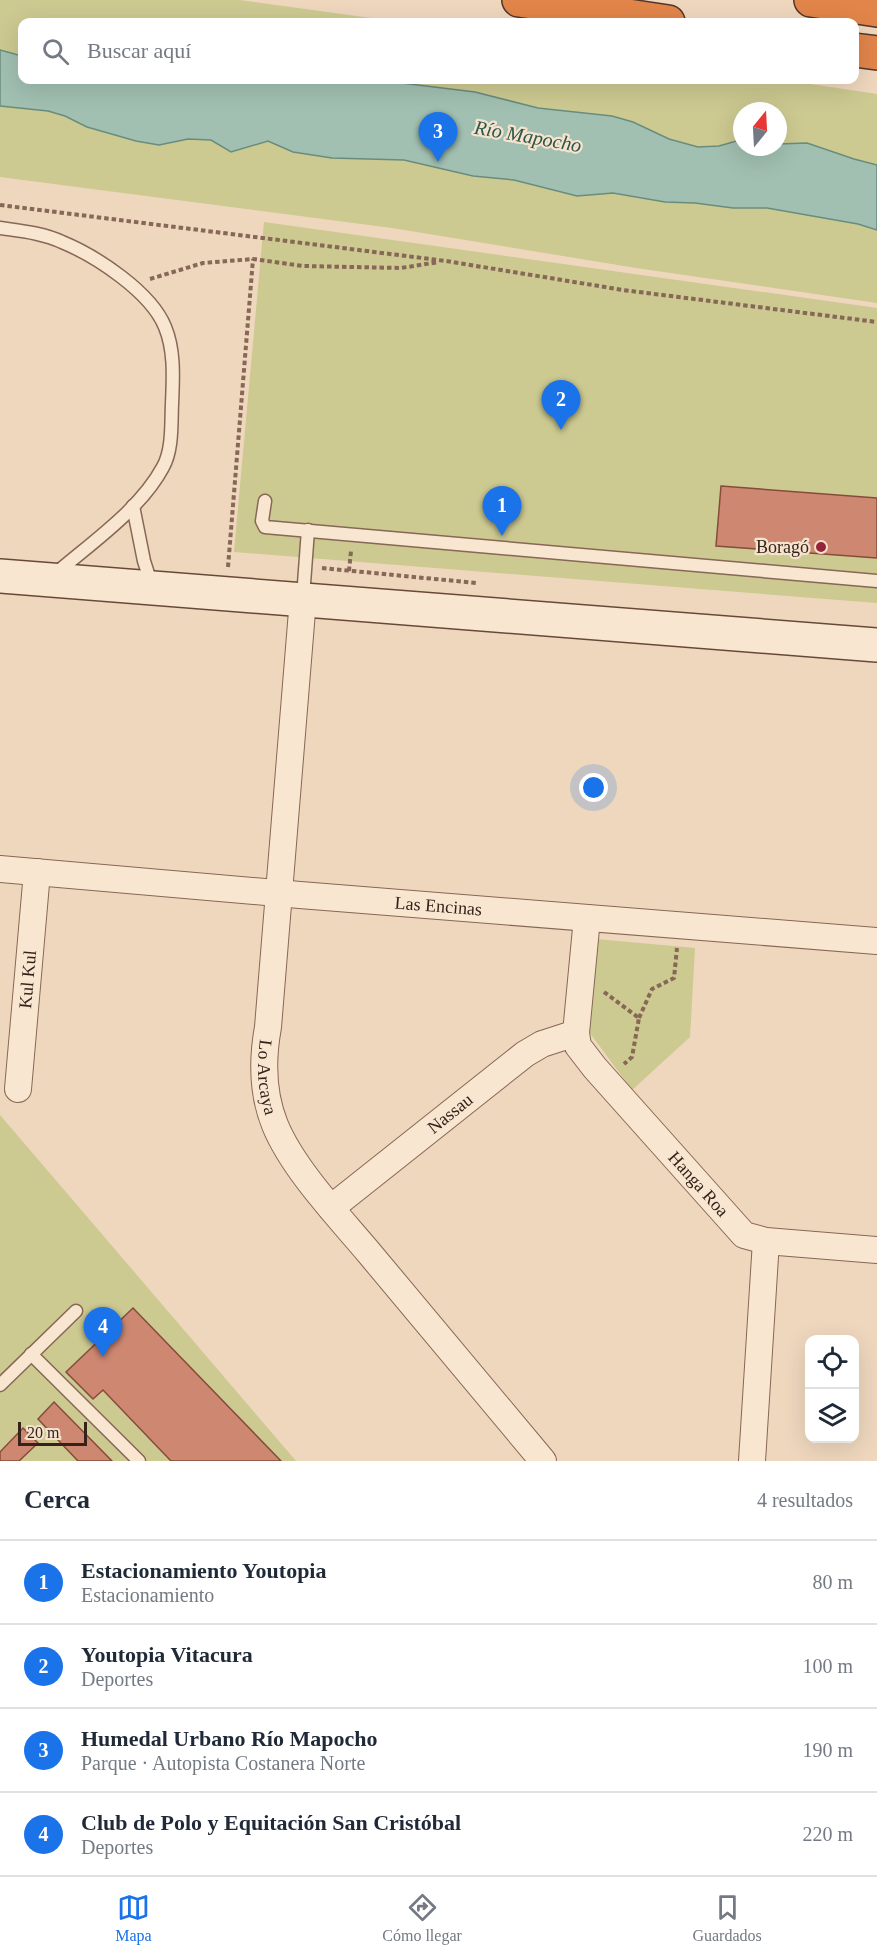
<!DOCTYPE html>
<html lang="es">
<meta charset="utf-8">
<style>
body{margin:0;font-family:"Times New Roman",serif;background:#f2f2f3;color:#1f2937}
.controls{position:absolute;right:18px;bottom:18px;display:grid;overflow:hidden;border-radius:12px;box-shadow:0 6px 24px #0002}
.controls button{width:54px;height:54px;display:grid;place-items:center;padding:0;border:0;border-bottom:2px solid #e0e1e3;background:#fff;color:#1f2937;font:30px sans-serif}
.compass{position:absolute;left:733px;top:102px;width:54px;height:54px;border-radius:50%;background:#fff;box-shadow:0 6px 24px #0002;rotate:18deg}
.scale{position:absolute;left:18px;bottom:15px;width:69px;box-sizing:border-box;padding-left:6px;border:3px solid #35231b;border-top:0;font-size:16px;line-height:21px;white-space:nowrap;color:#35231b;-webkit-text-stroke:4px #f6e3cd;paint-order:stroke}
.you{position:absolute;left:594px;top:788px;width:21px;height:21px;margin:-15px;border:4px solid #fff;border-radius:50%;background:#1a73e8;box-shadow:0 0 0 9px #1a73e833}
.badge{display:grid;place-items:center;width:39px;height:39px;border-radius:50%;background:#1a73e8;color:#fff;font-size:20px;font-weight:700}
.pin{position:absolute;translate:-50% -50px;filter:drop-shadow(0 2px 3px #0008)}
.pin::after{content:'';position:absolute;top:32px;width:21px;height:18px;background:inherit;clip-path:polygon(0 0,100% 0,50% 100%)}
.list{margin:0;padding:0;list-style:none}
h2{display:flex;justify-content:space-between;align-items:center;height:78px;margin:0;padding:0 24px;font-size:26px}
h2 small{font-size:20px;font-weight:400;color:#747a83}
.list li{display:grid;grid-template-columns:39px 1fr auto;gap:18px;align-items:center;box-sizing:border-box;height:84px;padding:0 24px;border-top:2px solid #e0e1e3}
.list b{display:block;font-size:22px;white-space:nowrap}
.list p{margin:0;font-size:20px;white-space:nowrap;color:#747a83}
.list em{font-size:20px;font-style:normal;color:#747a83}
.icon{flex:none;width:33px;height:33px;fill:none;stroke:currentColor;stroke-width:2;stroke-linecap:round;stroke-linejoin:round}
.map{position:relative;flex:none;width:877px;height:1461px;overflow:hidden}
.search{position:absolute;background:#fff;box-shadow:0 6px 24px #0002;left:18px;right:18px;top:18px;height:66px;display:flex;align-items:center;gap:15px;box-sizing:border-box;padding:0 21px;border-radius:12px;color:#747a83;font-size:22px}
.sheet{height:414px;background:#fff}
nav{display:flex;justify-content:space-around;align-items:center;box-sizing:border-box;height:84px;border-top:2px solid #e0e1e3;background:#fff;font-size:16px;color:#747a83}
nav a{display:grid;justify-items:center;gap:3px}
nav .on{color:#1a73e8}
.map>svg:first-child{display:block}
</style>
<div class="map">
<svg width="877" height="1461" viewBox="0 0 877 1461">
<rect width="100%" height="100%" fill="#eed7bd"/>
<g fill="#ccc991" fill-rule="evenodd">
<path d="M0,0h240l160,22h-378v58h761l94,14v209l-241,-35 -244,-40 -392,-51zM742,111h36v36h-36z"/>
<polygon points="264,222 877,308 877,603 234,552"/>
<polygon points="596,939 695,948 690,1037 632,1090 587,1029"/>
<polygon points="0,1115 296,1461 0,1461"/>
</g>
<polygon fill="#a1c0b1" stroke="#688d7e" stroke-width="1.5" points="0,50 22,56 22,80 377,80 475,92 538,108 612,116 633,122 669,139 698,147 719,146 740,140 742,140 742,147 778,147 778,144 807,143 854,159 877,165 877,230 858,224 767,208 733,208 695,203 665,202 613,193 577,196 514,180 473,176 404,160 332,158 293,152 268,141 231,152 211,140 188,139 159,145 136,141 87,127 65,116 48,111 0,106"/>
<g fill="#ce8872" stroke="#864c3b" stroke-width="1.5">
<polygon points="721,486 877,498 877,558 716,546"/>
<polygon points="133,1308 281,1461 171,1461 103,1390 93,1399 66,1372"/>
<polygon points="54,1402 112,1461 78,1461 38,1419"/>
<polygon points="23,1428 38,1443 19,1461 0,1461 0,1452"/>
</g>
<g fill="none" stroke-linecap="round" stroke-linejoin="round">
<defs>
<g id="lane">
<path d="M0,228c21,3 43,5 62,14 34,14 89,50 103,85 10,24 8,52 7,77 -1,19 1,45 -9,63 -23,43 -72,76 -109,108"/>
<polyline points="265,501 262,521 265,527 877,581"/>
<polyline points="133,506 144,561 152,586"/>
<polyline points="303,597 308,530"/>
<polyline points="31,1354 139,1461"/>
<polyline points="0,1385 76,1311"/>
</g>
<g id="street">
<path id="s1" d="M303,599l-35,428c-6,33 -6,66 7,98 18,44 64,92 95,129 57,69 115,138 173,207"/>
<path id="s2" d="M0,869l300,26 577,46"/>
<path id="s3" d="M587,918l-11,115 2,13 17,22 149,167 22,6 111,9"/>
<path id="s4" d="M18,1089l19,-217"/>
<path id="s5" d="M331,1208l194,-154 17,-10 34,-11"/>
<polyline points="752,1461 766,1241"/>
</g>
<polyline id="secondary" points="0,576 877,645"/>
<g id="highway">
<polyline points="519,0 668,22"/>
<polyline points="811,0 877,10"/>
<polyline points="854,50 877,53"/>
</g>
</defs>
<use href="#lane" stroke="#876756" stroke-width="15"/>
<use href="#street" stroke="#876756" stroke-width="28"/>
<use href="#secondary" stroke="#684939" stroke-width="36"/>
<use href="#highway" stroke="#54372b" stroke-width="36"/>
<g stroke="#876756" stroke-width="4" stroke-dasharray="4.5 3" stroke-linecap="butt">
<polyline points="0,205 446,261 623,290 877,322"/>
<polyline points="150,279 203,263 253,259 303,266 401,268 439,262"/>
<polyline points="228,567 253,259"/>
<polyline points="322,568 476,583"/>
<polyline points="349,571 351,551"/>
<polyline points="604,992 639,1018 632,1057 624,1064"/>
<polyline points="639,1018 652,989 674,978 677,948"/>
</g>
<use href="#lane" stroke="#f9e6d0" stroke-width="12"/>
<use href="#street" stroke="#f9e6d0" stroke-width="26"/>
<use href="#secondary" stroke="#f9e6d0" stroke-width="33"/>
<use href="#highway" stroke="#e2854a" stroke-width="33"/>
</g>
<circle fill="#972539" stroke="#f6e3cd" stroke-width="2" cx="821" cy="547" r="6"/>
<g text-anchor="middle" dominant-baseline="central" stroke-width="4.5" stroke-linejoin="round" paint-order="stroke">
<g font-size="18" fill="#35231b" stroke="#f6e3cd" text-anchor="end">
<text x="809" y="547">Boragó</text>
</g>
<g font-size="18" fill="#35231b" stroke="#f6e3cd">
<text stroke="none"><textPath href="#s2" startOffset="440">Las Encinas</textPath></text>
<text stroke="none"><textPath href="#s4" startOffset="110">Kul Kul</textPath></text>
<text stroke="none"><textPath href="#s1" startOffset="480">Lo Arcaya</textPath></text>
<text stroke="none"><textPath href="#s5" startOffset="152">Nassau</textPath></text>
<text stroke="none"><textPath href="#s3" startOffset="312">Hanga Roa</textPath></text>
</g>
<g font-size="20" font-style="italic" fill="#2a564b" stroke="#f6e3cd">
<text transform="translate(528 136) rotate(10)">Río Mapocho</text>
</g>
</g>
</svg>
<div class="controls">
<button><svg class="icon" aria-label="locate" viewBox="0 0 24 24"><circle cx="12" cy="12" r="6"/><path d="M12 2v4M12 18v4M2 12h4M18 12h4"/></svg></button>
<button><svg class="icon" aria-label="layers" viewBox="0 0 24 24"><path d="M12 4l9 5-9 5-9-5zM3 14l9 5 9-5"/></svg></button>
</div>
<svg class="compass" viewBox="-18 -18 36 36"><path d="M0-13l5 13h-10z" fill="#e53935"/><path d="M0 13l5-13h-10z" fill="#747a83"/></svg>
<div class="scale">20 m</div>
<div class="you"></div>
<div class="pin badge" style="left:502px;top:536px">1</div>
<div class="pin badge" style="left:561px;top:430px">2</div>
<div class="pin badge" style="left:438px;top:162px">3</div>
<div class="pin badge" style="left:103px;top:1357px">4</div>
<div class="search"><svg class="icon" aria-label="search" viewBox="0 0 24 24"><circle cx="10" cy="10" r="6"/><path d="M15 15l6 6"/></svg>Buscar aquí</div>
</div>
<section class="sheet">
<h2>Cerca<small>4 resultados</small></h2>
<ul class="list">
<li><span class="badge">1</span><div><b>Estacionamiento Youtopia</b><p>Estacionamiento</p></div><em>80 m</em></li>
<li><span class="badge">2</span><div><b>Youtopia Vitacura</b><p>Deportes</p></div><em>100 m</em></li>
<li><span class="badge">3</span><div><b>Humedal Urbano Río Mapocho</b><p>Parque · Autopista Costanera Norte</p></div><em>190 m</em></li>
<li><span class="badge">4</span><div><b>Club de Polo y Equitación San Cristóbal</b><p>Deportes</p></div><em>220 m</em></li>
</ul>
</section>
<nav>
<a class="on"><svg class="icon" aria-label="map" viewBox="0 0 24 24"><path d="M3 6l6-2 6 2 6-2v14l-6 2-6-2-6 2zM9 4v14M15 6v14"/></svg>Mapa</a>
<a><svg class="icon" aria-label="directions" viewBox="0 0 24 24"><path d="M12 3l9 9-9 9-9-9zM9 14v-3h6M13 9l2 2-2 2"/></svg>Cómo llegar</a>
<a><svg class="icon" aria-label="saved" viewBox="0 0 24 24"><path d="M7 4h10v16l-5-4-5 4z"/></svg>Guardados</a>
</nav>
